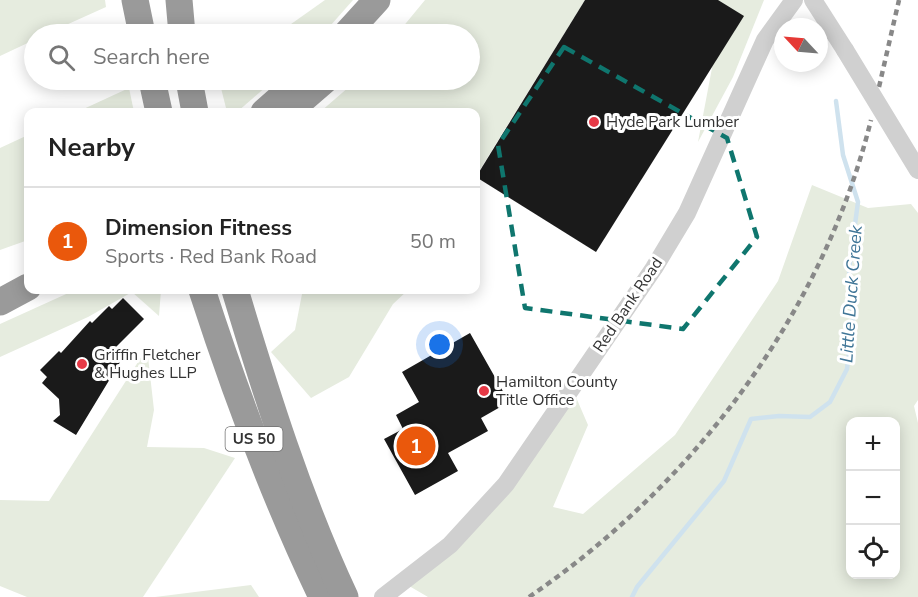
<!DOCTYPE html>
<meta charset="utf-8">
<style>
body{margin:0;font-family:"Nunito Sans",sans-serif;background:#f6f6f6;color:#222}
.controls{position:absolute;right:18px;bottom:18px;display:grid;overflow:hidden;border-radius:12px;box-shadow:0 3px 15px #0003}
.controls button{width:54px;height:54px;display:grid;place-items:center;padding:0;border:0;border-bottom:2px solid #e0e0e0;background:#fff;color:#222;font:30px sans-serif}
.compass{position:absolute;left:774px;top:18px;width:54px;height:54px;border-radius:50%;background:#fff;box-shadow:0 3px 15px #0003;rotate:296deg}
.you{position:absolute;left:440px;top:345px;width:21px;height:21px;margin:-15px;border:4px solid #fff;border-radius:50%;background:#1a73e8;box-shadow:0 0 0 9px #1a73e833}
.badge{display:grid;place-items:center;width:39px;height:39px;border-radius:50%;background:#ea580c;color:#fff;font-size:20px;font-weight:700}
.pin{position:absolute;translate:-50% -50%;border:3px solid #fff;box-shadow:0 2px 6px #0006}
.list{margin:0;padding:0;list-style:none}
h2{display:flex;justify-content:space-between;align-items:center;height:78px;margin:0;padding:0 24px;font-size:26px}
h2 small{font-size:20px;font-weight:400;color:#767676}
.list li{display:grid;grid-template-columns:39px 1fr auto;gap:18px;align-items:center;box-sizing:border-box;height:108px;padding:0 24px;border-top:2px solid #e0e0e0}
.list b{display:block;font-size:22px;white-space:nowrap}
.list p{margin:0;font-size:20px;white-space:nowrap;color:#767676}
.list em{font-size:20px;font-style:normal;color:#767676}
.icon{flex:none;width:33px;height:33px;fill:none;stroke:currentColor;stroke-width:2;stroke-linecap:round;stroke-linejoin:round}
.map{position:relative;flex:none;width:918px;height:597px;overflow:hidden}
.search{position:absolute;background:#fff;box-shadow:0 3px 15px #0003;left:24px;top:24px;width:456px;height:66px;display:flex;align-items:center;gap:15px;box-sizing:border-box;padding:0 21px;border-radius:33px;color:#767676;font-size:22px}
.panel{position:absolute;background:#fff;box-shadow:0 3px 15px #0003;left:24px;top:108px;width:456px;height:186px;border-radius:12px}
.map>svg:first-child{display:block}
</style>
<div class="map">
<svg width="918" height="597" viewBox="0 0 918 597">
<rect width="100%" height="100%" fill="#fff"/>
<g fill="#e6ecdf" fill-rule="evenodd">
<polygon points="0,0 105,0 106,7 46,34 34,34 34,40 0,56"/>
<polygon points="325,0 353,0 323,34 277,34"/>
<polygon points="425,0 585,0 476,176 476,112 320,112 357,80 470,80 470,34 397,34"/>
<polygon points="718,0 764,0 733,77 698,142 712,68"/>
<polygon points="219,80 274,80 237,112 227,112"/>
<polygon points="129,88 134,112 77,112"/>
<polygon points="28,135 28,240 0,250 0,148"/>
<path d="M812,185l56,23 43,-4 7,9v187l-4,6 4,17v174h-490l-24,-14 46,-38 122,-157 16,37 -35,82 30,7 92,-79 103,-154zM850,422h46v152h-46z"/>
<polygon points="75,290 161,290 159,316 132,292 88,317 0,357 0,324"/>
<polygon points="300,290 408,290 393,304 349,377 311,398 271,352 295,330 302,294"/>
<polygon points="147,348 154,410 147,447 204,448 235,458 143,597 27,597 0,586 0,500 49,501"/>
<polygon points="251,585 259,597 155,597"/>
</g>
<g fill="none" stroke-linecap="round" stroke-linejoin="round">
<polyline stroke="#cfe2ee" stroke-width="4.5" points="632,597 637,587 724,481 751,419 779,416 810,417 830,402 847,369 853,319 849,269 858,202 843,155 836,101"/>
</g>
<g fill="#1a1a1a">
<polygon points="585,0 718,0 744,16 596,252 476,177"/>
<polygon points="123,298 144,319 111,352 122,359 76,435 53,421 60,415 59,399 42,383 47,377 40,370 59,351 61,353 90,321 92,323 109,306 112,309"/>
<polygon points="470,333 509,402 481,418 488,431 448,453 458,471 415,495 384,439 403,429 396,415 419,402 402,372"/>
</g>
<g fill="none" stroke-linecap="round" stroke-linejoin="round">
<g stroke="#d0d0d0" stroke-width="18">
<polyline points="813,0 845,50"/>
<polyline points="383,597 450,545 506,484 654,268 687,213 765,40 794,0"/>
</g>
<g stroke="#9a9a9a" stroke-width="27">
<polyline points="135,0 142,34"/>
<polyline points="179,0 182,34"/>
<polyline points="346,34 377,0"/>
<polyline points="152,80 159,112"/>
<polyline points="189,80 195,112"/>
<polyline points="264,112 298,82"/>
<polyline points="288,112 325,80"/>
<path d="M202,290c34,105 72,207 120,307"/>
<path d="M235,290c31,103 64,209 110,307"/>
<polyline points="0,302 28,287"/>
</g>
<g stroke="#888" stroke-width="4.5" stroke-dasharray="6 4.5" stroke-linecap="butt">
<polyline points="879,87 899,0"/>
<path d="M529,597c164,-112 294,-283 342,-477"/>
</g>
<polyline stroke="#d0d0d0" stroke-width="18" points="845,50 918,170"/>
</g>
<path fill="none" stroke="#0f766e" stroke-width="4.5" stroke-dasharray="12 8" stroke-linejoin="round" d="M564,47l163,91 30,99 -74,92 -158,-21 -27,-163z"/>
<g fill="#e63946" stroke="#fff" stroke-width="2">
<circle cx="594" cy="122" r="6"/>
<circle cx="82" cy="364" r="6"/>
<circle cx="484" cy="391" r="6"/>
</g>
<g text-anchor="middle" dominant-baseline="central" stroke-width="6" stroke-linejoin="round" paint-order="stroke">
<rect fill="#fff" stroke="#707070" stroke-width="1.5" x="225.5" y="427" width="57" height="24" rx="4.5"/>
<g font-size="15" font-weight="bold" fill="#333">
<text x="254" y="439">US 50</text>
</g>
<g font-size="16" fill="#333" stroke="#fff" text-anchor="start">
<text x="606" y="122">Hyde Park Lumber</text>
<text x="94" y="355">Griffin Fletcher<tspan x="94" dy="18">&amp; Hughes LLP</tspan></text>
<text x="496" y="382">Hamilton County<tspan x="496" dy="18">Title Office</tspan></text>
</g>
<g font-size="16" fill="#333" stroke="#fff">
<text transform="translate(628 305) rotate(-56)">Red Bank Road</text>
</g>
<g font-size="18" font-style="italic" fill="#3f7597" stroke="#fff">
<text transform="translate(851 294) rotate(-86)">Little Duck Creek</text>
</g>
</g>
</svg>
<div class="controls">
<button>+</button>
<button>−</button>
<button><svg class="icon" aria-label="locate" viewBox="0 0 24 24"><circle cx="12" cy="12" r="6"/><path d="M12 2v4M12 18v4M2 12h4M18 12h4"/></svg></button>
</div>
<svg class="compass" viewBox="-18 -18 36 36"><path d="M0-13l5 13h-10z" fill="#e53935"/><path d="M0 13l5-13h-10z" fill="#767676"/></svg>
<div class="you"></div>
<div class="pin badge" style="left:416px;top:446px">1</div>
<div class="search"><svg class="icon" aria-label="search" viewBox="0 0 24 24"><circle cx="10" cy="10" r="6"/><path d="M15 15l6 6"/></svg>Search here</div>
<section class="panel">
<h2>Nearby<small></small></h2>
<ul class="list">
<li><span class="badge">1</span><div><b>Dimension Fitness</b><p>Sports · Red Bank Road</p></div><em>50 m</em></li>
</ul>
</section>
</div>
